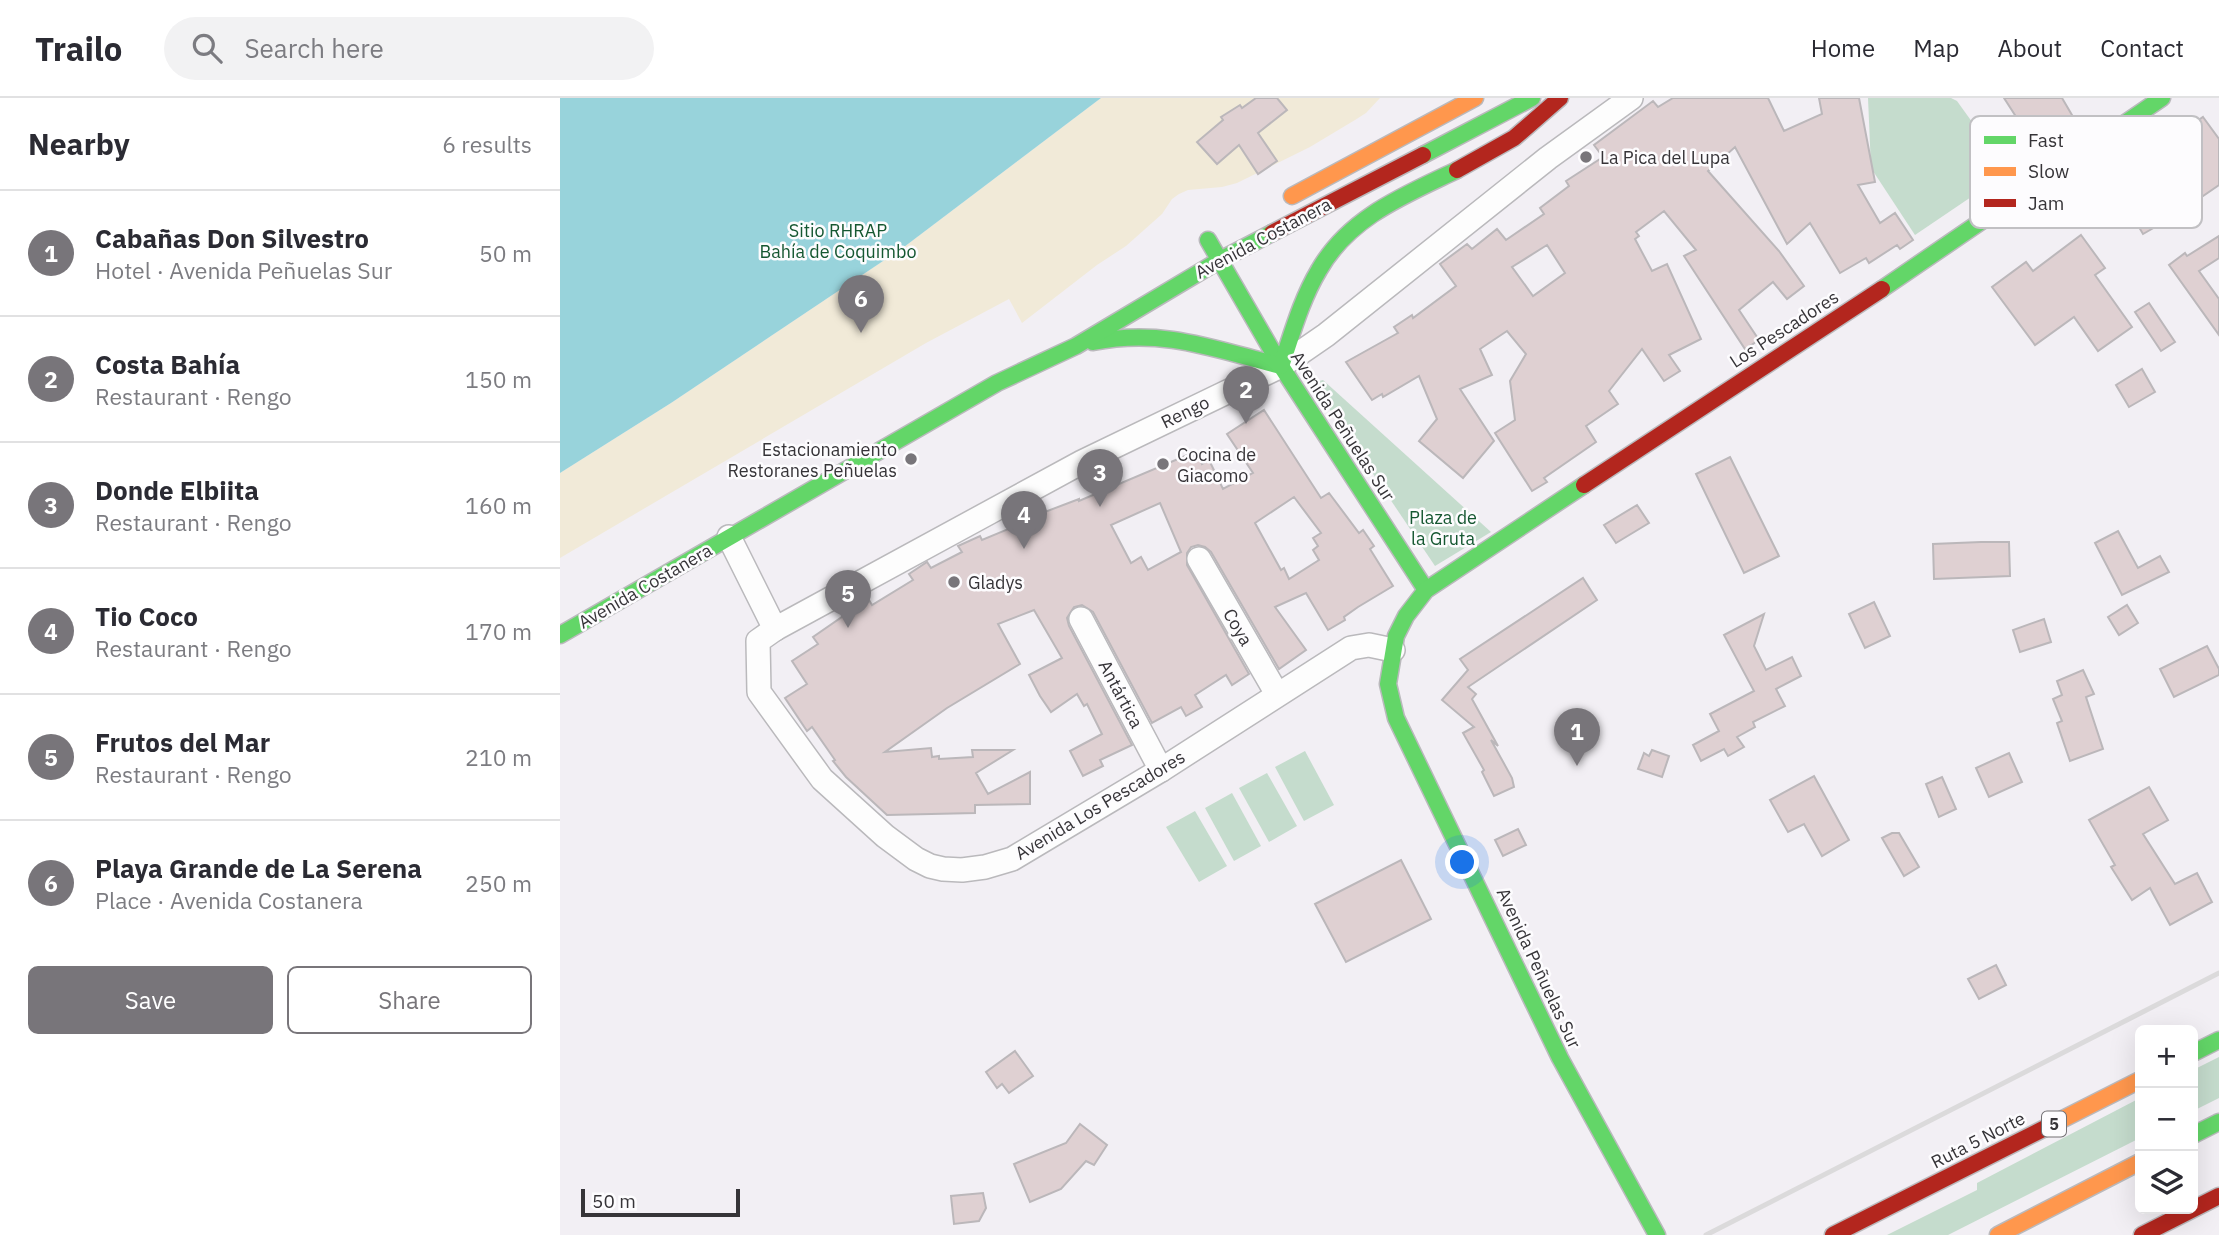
<!DOCTYPE html>
<meta charset="utf-8">
<style>
body{margin:0;font-family:"IBM Plex Sans",sans-serif;background:#f2f2f3;color:#2b2b33}
.controls{position:absolute;right:21px;bottom:21px;display:grid;overflow:hidden;border-radius:10px;box-shadow:0 7px 28px #0002}
.controls button{width:63px;height:63px;display:grid;place-items:center;padding:0;border:0;border-bottom:2px solid #e1e1e2;background:#fff;color:#2b2b33;font:35px sans-serif}
.scale{position:absolute;left:21px;bottom:18px;width:159px;box-sizing:border-box;padding-left:7px;border:4px solid #363438;border-top:0;font-size:19px;line-height:24px;white-space:nowrap;color:#363438;-webkit-text-stroke:5px #fdfcfe;paint-order:stroke}
.you{position:absolute;left:903px;top:765px;width:24px;height:24px;margin:-18px;border:5px solid #fff;border-radius:50%;background:#1a73e8;box-shadow:0 0 0 10px #1a73e833}
.badge{display:grid;place-items:center;width:46px;height:46px;border-radius:50%;background:#78757a;color:#fff;font-size:23px;font-weight:700}
.pin{position:absolute;translate:-50% -58px;filter:drop-shadow(0 2px 4px #0008)}
.pin::after{content:'';position:absolute;top:37px;width:24px;height:21px;background:inherit;clip-path:polygon(0 0,100% 0,50% 100%)}
.list{margin:0;padding:0;list-style:none}
h2{display:flex;justify-content:space-between;align-items:center;height:91px;margin:0;padding:0 28px;font-size:30px}
h2 small{font-size:23px;font-weight:400;color:#7c7c81}
.list li{display:grid;grid-template-columns:46px 1fr auto;gap:21px;align-items:center;box-sizing:border-box;height:126px;padding:0 28px;border-top:2px solid #e1e1e2}
.list b{display:block;font-size:26px;white-space:nowrap}
.list p{margin:0;font-size:23px;white-space:nowrap;color:#7c7c81}
.list em{font-size:23px;font-style:normal;color:#7c7c81}
.actions{display:flex;gap:14px;padding:21px 28px}
.actions a{flex:1;padding:16px 0;border:2px solid #78757a;border-radius:10px;text-align:center;font-size:24px;color:#78757a}
.actions .main{background:#78757a;color:#fff}
.icon{flex:none;width:38px;height:38px;fill:none;stroke:currentColor;stroke-width:2;stroke-linecap:round;stroke-linejoin:round}
.map{position:relative;flex:none;width:1659px;height:1137px;overflow:hidden}
header{display:flex;align-items:center;gap:42px;box-sizing:border-box;height:98px;padding:0 35px;background:#fff;border-bottom:2px solid #e1e1e2}
header strong{font-size:33px}
nav{display:flex;gap:38px;margin-inline-start:auto;font-size:24px}
.search{width:490px;height:63px;background:#f2f2f3;display:flex;align-items:center;gap:18px;box-sizing:border-box;padding:0 24px;border-radius:38px;color:#7c7c81;font-size:26px}
main{display:flex}
aside{flex:1;background:#fff}
.map>svg:first-child{display:block}
</style>
<header>
<strong>Trailo</strong>
<div class="search"><svg class="icon" aria-label="search" viewBox="0 0 24 24"><circle cx="10" cy="10" r="6"/><path d="M15 15l6 6"/></svg>Search here</div>
<nav><a>Home</a><a>Map</a><a>About</a><a>Contact</a></nav>
</header>
<main>
<aside>
<h2>Nearby<small>6 results</small></h2>
<ul class="list">
<li><span class="badge">1</span><div><b>Cabañas Don Silvestro</b><p>Hotel · Avenida Peñuelas Sur</p></div><em>50 m</em></li>
<li><span class="badge">2</span><div><b>Costa Bahía</b><p>Restaurant · Rengo</p></div><em>150 m</em></li>
<li><span class="badge">3</span><div><b>Donde Elbiita</b><p>Restaurant · Rengo</p></div><em>160 m</em></li>
<li><span class="badge">4</span><div><b>Tio Coco</b><p>Restaurant · Rengo</p></div><em>170 m</em></li>
<li><span class="badge">5</span><div><b>Frutos del Mar</b><p>Restaurant · Rengo</p></div><em>210 m</em></li>
<li><span class="badge">6</span><div><b>Playa Grande de La Serena</b><p>Place · Avenida Costanera</p></div><em>250 m</em></li>
</ul>
<div class="actions"><a class="main">Save</a><a>Share</a></div>
</aside>
<div class="map">
<svg width="1659" height="1137" viewBox="0 0 1659 1137">
<rect width="100%" height="100%" fill="#f2eff4"/>
<g fill="#c5dccd">
<polygon points="1308,0 1391,0 1397,3 1448,74 1355,137 1311,70"/>
<polygon points="763,282 931,434 875,468 752,285"/>
<polygon points="745,653 774,707 744,723 715,669"/>
<polygon points="707,675 737,728 709,744 679,690"/>
<polygon points="672,695 701,748 674,763 645,710"/>
<polygon points="635,713 667,768 639,784 606,729"/>
<polygon points="1659,959 1659,1000 1633,1013 1633,972"/>
<polygon points="1580,1000 1580,1040 1388,1137 1327,1137 1417,1092 1417,1085"/>
</g>
<polygon fill="#f1ead8" points="541,0 820,0 806,15 795,22 750,49 677,85 662,89 628,92 619,96 612,101 602,116 566,148 537,167 462,225 449,201 366,245 0,460 0,375 111,305 344,149"/>
<polygon fill="#98d3db" points="0,0 541,0 344,149 111,305 0,375"/>
<g fill="#dfd0d2" stroke="#bbb7ba" stroke-width="2" fill-rule="evenodd">
<polygon points="696,0 717,0 727,12 698,35 717,63 698,76 679,47 657,66 637,44 663,22 661,19 680,7 682,10"/>
<path d="M1113,0h95l16,33 38,-17 -3,-16h40l16,84 -17,3 22,38 15,-10 18,27 -13,9 -3,-4 -28,18 -3,-5 -26,15 -30,-50 -23,21 -52,-97 -27,24 71,80 25,35 -17,13 -14,-17 -34,28 20,30 -14,9 -61,-93 12,-6 -32,-39 -28,21 3,4 -4,3 17,32 15,-7 34,75 -32,16 11,16 -16,10 -22,-32 -33,42 9,13 -32,22 10,16 -52,36 3,4 -15,9 -37,-58 20,-13 -5,-39 16,-27 -19,-23 -27,18 12,26 -32,14 34,52 -31,37 -44,-37 18,-22 -18,-43 -36,21 -1,-3 -10,6 -26,-38 52,-29 -4,-6 18,-12 1,3 43,-32 -16,-22 27,-20 5,5 25,-20 9,11 38,-26 -4,-6 29,-22 -3,-5 37,-24 -9,-12 59,-44 5,6zM987,147l18,28 -32,23 -21,-29z"/>
<polygon points="1444,0 1502,0 1519,29 1482,52 1485,57 1468,68 1466,64 1458,70 1440,43 1462,28"/>
<polygon points="1643,19 1659,41 1659,87 1611,120 1583,136 1559,95 1596,73 1586,59"/>
<polygon points="1521,137 1545,170 1535,177 1572,229 1538,253 1514,219 1475,247 1432,189 1466,164 1473,173"/>
<polygon points="1659,138 1659,160 1639,173 1659,201 1659,237 1609,167 1625,155 1627,158"/>
<polygon points="1589,205 1615,244 1601,253 1575,214"/>
<polygon points="1582,271 1595,294 1569,309 1556,287"/>
<path d="M704,312l57,88 8,-5 30,40 4,-3 11,16 -4,3 23,37 -35,21 -14,10 1,3 -17,10 -22,-37 -31,14 31,43 -27,19 -68,-117 -6,-5 -7,-2 -7,2 -4,6v12l62,109 -17,11 -6,-10 -31,20 7,12 -16,9 -5,-9 -29,16 -59,-111 -11,-7 -8,2 -7,11 2,8 63,119 -32,15 3,6 -20,10 -13,-25 32,-17 -15,-30 -3,2 -7,-12 -26,18 -11,-16 -11,-21 33,-17 -28,-48 -36,14 22,40 -73,44 -62,44 46,-4 1,9 7,-1v3l34,-2 -1,-7h41l-37,23 12,21 42,-22v32l-55,1v8l-88,2 -41,-38 -13,-16 2,-1 -23,-33 -5,4 -22,-33 22,-14 -15,-23 26,-17 -5,-7 36,-25 -4,-5 21,-12 6,10 41,-25 -4,-6 18,-12 4,6 31,-16 -4,-6 22,-10 2,4 48,-20 -1,-2 50,-19v2l113,-48 4,7 4,-1 2,5 7,-4 14,29 30,-16 -26,-39zM734,399l27,36 -8,5 5,8 -5,4 6,10 -30,19 -5,-11 -3,2 -26,-47zM600,405l21,49 -33,18 -7,-13 -10,6 -20,-38z"/>
<polygon points="1170,359 1219,458 1184,475 1136,376"/>
<polygon points="1077,407 1089,425 1056,445 1044,427"/>
<polygon points="1558,433 1578,470 1600,458 1609,474 1562,497 1535,445"/>
<polygon points="1421,444 1449,444 1450,478 1374,481 1373,446"/>
<polygon points="1023,480 1037,502 908,589 916,596 912,601 938,648 931,642 952,680 954,689 934,698 922,674 924,672 903,635 914,629 882,602 908,572 900,561"/>
<polygon points="1314,504 1330,538 1305,550 1289,516"/>
<polygon points="1567,507 1578,525 1559,537 1548,519"/>
<polygon points="1204,516 1194,548 1206,572 1232,559 1241,578 1216,591 1225,608 1193,624 1195,629 1177,639 1184,649 1168,658 1164,651 1141,663 1133,647 1159,633 1150,616 1194,593 1164,537"/>
<polygon points="1484,521 1491,544 1460,554 1453,532"/>
<polygon points="1647,548 1659,571 1659,577 1614,599 1600,571"/>
<polygon points="1523,572 1534,596 1526,599 1543,651 1510,663 1497,625 1502,623 1493,601 1502,597 1497,583"/>
<polygon points="1092,652 1109,658 1102,679 1078,671 1084,655 1089,658"/>
<polygon points="1449,655 1462,684 1429,699 1416,670"/>
<polygon points="1254,678 1289,742 1262,758 1244,726 1228,734 1210,702"/>
<polygon points="1382,679 1396,711 1379,719 1366,686"/>
<polygon points="1589,689 1608,722 1583,736 1615,786 1637,775 1652,804 1610,827 1590,790 1572,802 1551,769 1555,767 1529,722"/>
<polygon points="958,731 966,747 943,758 935,742"/>
<polygon points="1332,735 1339,735 1359,769 1344,778 1322,740"/>
<polygon points="841,762 871,821 786,864 755,806"/>
<polygon points="1436,867 1446,887 1419,901 1408,881"/>
<polygon points="455,953 473,978 449,995 442,986 437,990 426,974"/>
<polygon points="520,1026 547,1047 534,1067 526,1063 501,1091 470,1104 454,1066 506,1045"/>
<polygon points="423,1095 426,1110 419,1123 394,1126 391,1098"/>
</g>
<g fill="none" stroke-linecap="round" stroke-linejoin="round">
<defs>
<g id="street">
<polyline points="169,439 215,531"/>
<polyline points="639,461 717,596"/>
<polyline points="521,521 601,672"/>
<polyline points="833,552 809,547 791,550 601,672 452,761 425,769 402,772 383,771 370,768 356,761 325,738 262,681 199,594 198,543 215,531 522,364 721,268 766,237 988,60 1071,0"/>
</g>
<g id="fast">
<polyline points="863,57 972,0"/>
<polyline points="648,142 721,268 866,492"/>
<polyline points="1322,191 1602,0"/>
<path d="M533,244c70,-14 121,7 188,24 11,-32 20,-66 38,-96 30,-53 86,-75 138,-100"/>
<polyline points="1024,387 866,492 846,518 836,538 828,586 836,620 1000,960 1097,1137"/>
<polyline points="0,537 437,285 516,248 660,162 712,135"/>
<polyline points="1633,955 1659,942"/>
<polyline points="1633,1037 1659,1024"/>
</g>
<g id="slow">
<polyline points="732,98 915,0"/>
<polyline points="1497,1024 1580,982"/>
<polyline points="1438,1137 1580,1064"/>
</g>
<g id="jam">
<polyline points="897,72 954,40 1000,0"/>
<polyline points="712,135 863,57"/>
<polyline points="1024,387 1322,191"/>
<polyline points="1273,1137 1497,1024"/>
<polyline points="1582,1137 1659,1098"/>
</g>
</defs>
<use href="#street" stroke="#bab9bc" stroke-width="26"/>
<use href="#fast" stroke="#bab9bc" stroke-width="19"/>
<use href="#slow" stroke="#bab9bc" stroke-width="19"/>
<use href="#jam" stroke="#bab9bc" stroke-width="19"/>
<use href="#street" stroke="#fdfdfd" stroke-width="23"/>
<use href="#fast" stroke="#63d668" stroke-width="16"/>
<use href="#slow" stroke="#ff974d" stroke-width="16"/>
<use href="#jam" stroke="#b3261e" stroke-width="16"/>
<polyline stroke="#dbdadb" stroke-width="5" points="1146,1137 1659,875"/>
</g>
<g fill="#78757a" stroke="#fdfcfe" stroke-width="2.5">
<circle cx="1026" cy="59" r="7"/>
<circle cx="351" cy="361" r="7"/>
<circle cx="603" cy="366" r="7"/>
<circle cx="394" cy="484" r="7"/>
</g>
<g text-anchor="middle" dominant-baseline="central" stroke-width="5" stroke-linejoin="round" paint-order="stroke">
<rect fill="#fdfcfe" stroke="#727073" stroke-width="2" x="1482" y="1013.5" width="24" height="25" rx="5"/>
<g font-size="16" font-weight="bold" fill="#363438">
<text x="1494" y="1026">5</text>
</g>
<g font-size="18" fill="#363438" stroke="#fdfcfe" text-anchor="start">
<text x="1040" y="59">La Pica del Lupa</text>
<text x="337" y="351" text-anchor="end">Estacionamiento<tspan x="337" dy="21">Restoranes Peñuelas</tspan></text>
<text x="617" y="356">Cocina de<tspan x="617" dy="21">Giacomo</tspan></text>
<text x="408" y="484">Gladys</text>
</g>
<g font-size="18" fill="#155731" stroke="#fdfcfe">
<text x="278" y="132">Sitio RHRAP<tspan x="278" dy="21">Bahía de Coquimbo</tspan></text>
<text x="883" y="419">Plaza de<tspan x="883" dy="21">la Gruta</tspan></text>
</g>
<g font-size="18" fill="#363438" stroke="#fdfcfe">
<text transform="translate(703 140) rotate(-28)">Avenida Costanera</text>
<text transform="translate(1224 231) rotate(-33)">Los Pescadores</text>
<text transform="translate(625 314) rotate(-26)">Rengo</text>
<text transform="translate(783 328) rotate(57)">Avenida Peñuelas Sur</text>
<text transform="translate(85 488) rotate(-30)">Avenida Costanera</text>
<text transform="translate(678 529) rotate(60)">Coya</text>
<text transform="translate(561 596) rotate(62)">Antártica</text>
<text transform="translate(540 707) rotate(-31)">Avenida Los Pescadores</text>
<text transform="translate(979 870) rotate(65)">Avenida Peñuelas Sur</text>
<text transform="translate(1418 1042) rotate(-27)">Ruta 5 Norte</text>
</g>
</g>
<rect x="1410" y="18" width="232" height="112" rx="10" fill="#fdfcfe" stroke="#c1c0c3" stroke-width="2"/>
<rect x="1424" y="38" width="32" height="8" fill="#63d668"/>
<rect x="1424" y="69" width="32" height="9" fill="#ff974d"/>
<rect x="1424" y="101" width="32" height="8" fill="#b3261e"/>
<g font-size="19" fill="#363438">
<text x="1468" y="49">Fast</text>
<text x="1468" y="80">Slow</text>
<text x="1468" y="112">Jam</text>
</g>
</svg>
<div class="controls">
<button>+</button>
<button>−</button>
<button><svg class="icon" aria-label="layers" viewBox="0 0 24 24"><path d="M12 4l9 5-9 5-9-5zM3 14l9 5 9-5"/></svg></button>
</div>
<div class="scale">50 m</div>
<div class="you"></div>
<div class="pin badge" style="left:1017px;top:668px">1</div>
<div class="pin badge" style="left:686px;top:326px">2</div>
<div class="pin badge" style="left:540px;top:409px">3</div>
<div class="pin badge" style="left:464px;top:451px">4</div>
<div class="pin badge" style="left:288px;top:530px">5</div>
<div class="pin badge" style="left:301px;top:235px">6</div>
</div>
</main>
